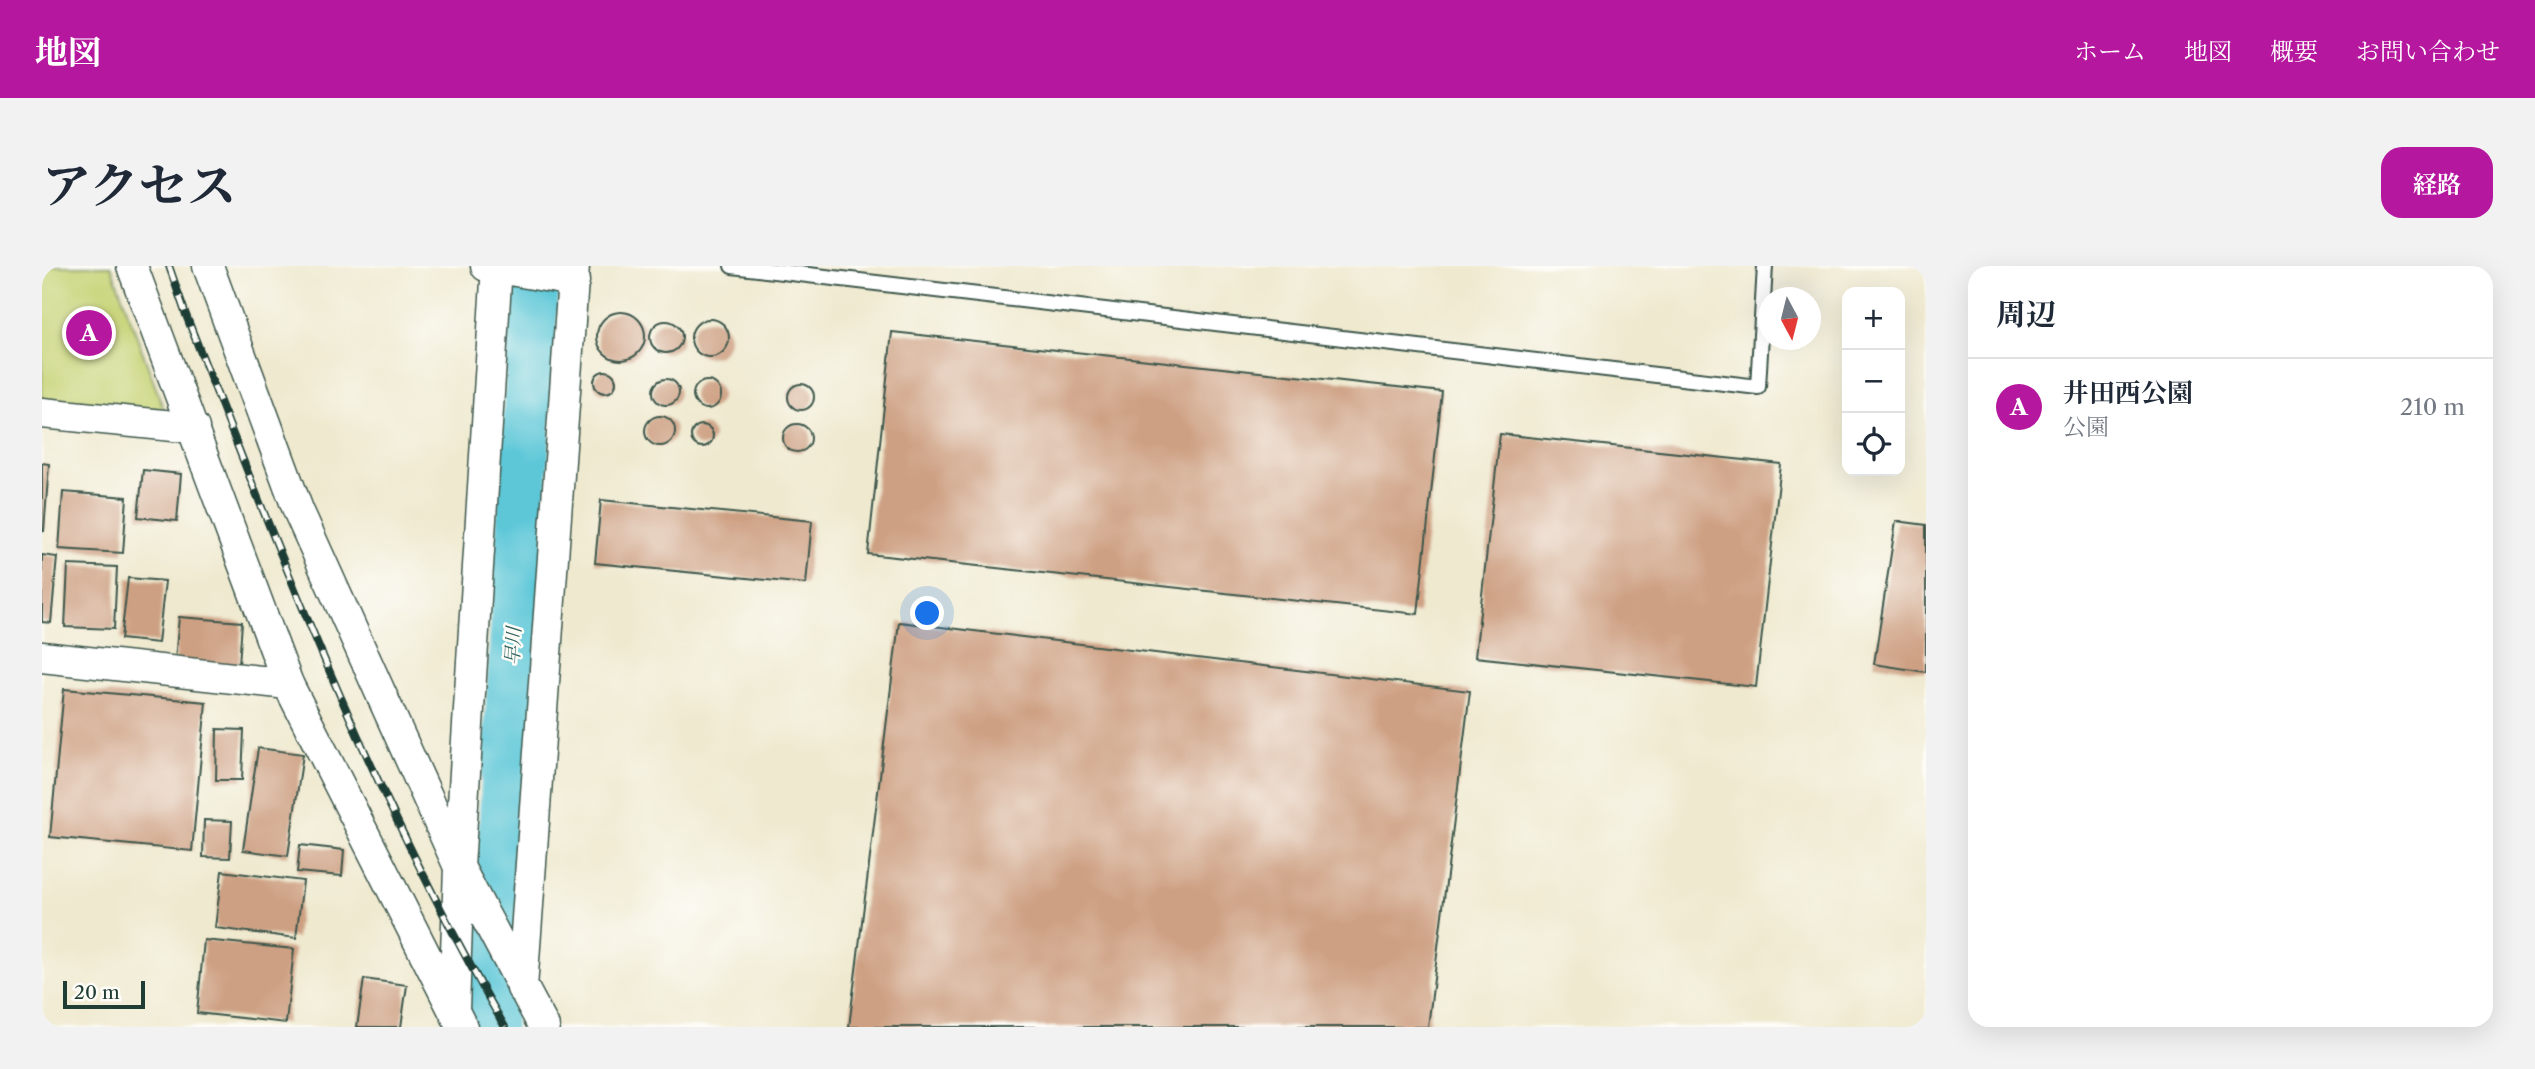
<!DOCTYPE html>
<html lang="ja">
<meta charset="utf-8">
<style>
body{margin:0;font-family:"Libre Caslon Text","Noto Serif JP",serif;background:#f2f2f3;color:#1f2937}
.controls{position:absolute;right:21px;top:21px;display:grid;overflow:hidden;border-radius:14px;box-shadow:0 7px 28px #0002}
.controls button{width:63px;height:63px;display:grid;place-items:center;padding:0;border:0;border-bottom:2px solid #e0e1e3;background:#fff;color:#1f2937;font:35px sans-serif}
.compass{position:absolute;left:1716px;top:21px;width:63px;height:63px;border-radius:50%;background:#fff;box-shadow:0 7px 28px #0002;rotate:173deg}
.scale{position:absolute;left:21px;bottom:18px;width:82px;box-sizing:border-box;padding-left:7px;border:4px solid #1f3d34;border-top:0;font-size:19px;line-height:24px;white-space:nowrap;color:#1f3d34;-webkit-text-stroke:5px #fdfcf7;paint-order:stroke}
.you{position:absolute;left:886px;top:348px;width:24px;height:24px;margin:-18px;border:5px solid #fff;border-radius:50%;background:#1a73e8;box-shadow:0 0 0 10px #1a73e833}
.badge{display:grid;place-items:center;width:46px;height:46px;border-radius:50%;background:#b5179e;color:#fff;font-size:23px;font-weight:700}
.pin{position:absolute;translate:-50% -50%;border:4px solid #fff;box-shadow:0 2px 7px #0006}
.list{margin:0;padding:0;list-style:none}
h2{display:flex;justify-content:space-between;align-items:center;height:91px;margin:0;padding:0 28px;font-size:30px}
h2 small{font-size:23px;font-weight:400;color:#747a83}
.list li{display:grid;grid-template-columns:46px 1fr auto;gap:21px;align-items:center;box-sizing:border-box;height:98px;padding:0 28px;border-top:2px solid #e0e1e3}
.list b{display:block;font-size:26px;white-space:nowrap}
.list p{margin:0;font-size:23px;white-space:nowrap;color:#747a83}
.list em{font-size:23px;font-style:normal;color:#747a83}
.icon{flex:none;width:38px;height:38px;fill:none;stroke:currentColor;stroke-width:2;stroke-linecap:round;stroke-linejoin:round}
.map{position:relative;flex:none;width:1884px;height:761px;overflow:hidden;border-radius:21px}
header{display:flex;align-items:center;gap:42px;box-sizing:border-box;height:98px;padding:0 35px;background:#b5179e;color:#fff}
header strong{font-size:33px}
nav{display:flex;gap:38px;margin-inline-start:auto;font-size:24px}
.intro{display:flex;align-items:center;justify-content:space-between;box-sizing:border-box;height:168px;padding:0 42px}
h1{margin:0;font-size:49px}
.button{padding:18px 32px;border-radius:21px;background:#b5179e;color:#fff;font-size:24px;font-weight:700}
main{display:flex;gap:42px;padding:0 42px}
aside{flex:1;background:#fff;border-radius:21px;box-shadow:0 7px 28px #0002}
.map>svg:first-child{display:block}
</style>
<header>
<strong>地図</strong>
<nav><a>ホーム</a><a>地図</a><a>概要</a><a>お問い合わせ</a></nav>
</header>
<div class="intro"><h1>アクセス</h1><a class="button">経路</a></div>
<main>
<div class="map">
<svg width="1884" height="761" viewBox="0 0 1884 761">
<rect width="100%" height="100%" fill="#fdfcf7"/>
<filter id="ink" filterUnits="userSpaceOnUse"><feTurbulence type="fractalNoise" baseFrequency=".0143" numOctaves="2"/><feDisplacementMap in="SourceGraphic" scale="14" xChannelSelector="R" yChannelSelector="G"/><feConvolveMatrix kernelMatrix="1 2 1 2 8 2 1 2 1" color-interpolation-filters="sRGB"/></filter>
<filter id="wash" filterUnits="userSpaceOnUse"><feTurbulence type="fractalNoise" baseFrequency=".00686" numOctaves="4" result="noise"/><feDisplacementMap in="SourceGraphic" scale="28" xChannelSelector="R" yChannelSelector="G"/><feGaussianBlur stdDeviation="1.57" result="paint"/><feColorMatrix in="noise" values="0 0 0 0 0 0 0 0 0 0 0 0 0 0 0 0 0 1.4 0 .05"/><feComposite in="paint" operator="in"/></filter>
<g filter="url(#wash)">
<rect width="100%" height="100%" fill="#efe9cf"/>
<polygon fill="#c6d374" stroke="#728854" stroke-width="2" points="0,0 69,0 123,147 0,135"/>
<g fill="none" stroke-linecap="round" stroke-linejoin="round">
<polyline stroke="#5dc7d8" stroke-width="49" points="449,761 494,0"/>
</g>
<g id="blocks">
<g fill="#cea083">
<circle cx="579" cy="70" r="24"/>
<circle cx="668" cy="72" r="19"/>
<circle cx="624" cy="71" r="16"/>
<polygon points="850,66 1400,126 1376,348 826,288"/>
<circle cx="563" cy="116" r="11"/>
<circle cx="624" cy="126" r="13"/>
<circle cx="665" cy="129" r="14"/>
<circle cx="759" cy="131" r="13"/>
<circle cx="618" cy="165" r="15"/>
<circle cx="755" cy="172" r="14"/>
<circle cx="660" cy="170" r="11"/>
<polygon points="1458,168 1739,198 1714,421 1433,391"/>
<polygon points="0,197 7,198 2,265 0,265"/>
<polygon points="101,204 139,208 135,255 96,251"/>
<polygon points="21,226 85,231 81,287 17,283"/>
<polygon points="559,234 770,255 764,318 553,297"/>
<polygon points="1854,255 1884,259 1884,406 1832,398"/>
<polygon points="0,289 15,291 9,357 0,356"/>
<polygon points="26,299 75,301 72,363 23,361"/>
<polygon points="86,312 123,315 116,377 79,373"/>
<polygon points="137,351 200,356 197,399 133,394"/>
<polygon points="857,356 1428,425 1386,761 807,761"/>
<polygon points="22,423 164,436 150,585 8,571"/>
<polygon points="175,463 202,464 200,514 174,514"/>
<polygon points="216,482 261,488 246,590 201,584"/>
<polygon points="162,554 190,555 188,592 161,591"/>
<polygon points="258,579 302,584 300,610 255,606"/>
<polygon points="180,605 261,615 254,672 173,662"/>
<polygon points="162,674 252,683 244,757 155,747"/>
<polygon points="322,713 365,719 359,761 315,761"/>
</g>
</g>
</g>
<g filter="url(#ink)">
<use href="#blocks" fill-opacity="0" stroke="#3e574b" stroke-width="2"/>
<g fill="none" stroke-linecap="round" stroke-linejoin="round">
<defs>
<polyline id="service" points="690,0 1716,121 1723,0"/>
<g id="minor">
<polyline points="90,0 246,418 420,761"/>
<polyline points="166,0 256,244 417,601 502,761"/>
<polyline points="444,0 532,15"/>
<polyline points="0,147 152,162"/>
<polyline points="0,391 246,418"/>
<polyline points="480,722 532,0"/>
<polyline points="412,743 417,601 455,0"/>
</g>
</defs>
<use href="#service" stroke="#3e574b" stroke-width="18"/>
<use href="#minor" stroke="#3e574b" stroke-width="33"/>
<use href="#service" stroke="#fff" stroke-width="14"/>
<use href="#minor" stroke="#fff" stroke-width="30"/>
<defs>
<path id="rail" d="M127,0l17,49c95,242 188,486 319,712"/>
</defs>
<use href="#rail" stroke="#1f3d34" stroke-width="8"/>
<use href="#rail" stroke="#fdfcf7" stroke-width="5" stroke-dasharray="16" stroke-linecap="butt"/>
</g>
</g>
<g text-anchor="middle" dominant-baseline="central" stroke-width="5" stroke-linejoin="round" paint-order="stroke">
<g font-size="19" font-style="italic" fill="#2e605d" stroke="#fdfcf7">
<text transform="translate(471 380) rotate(-87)">早川</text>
</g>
</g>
</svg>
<div class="controls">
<button>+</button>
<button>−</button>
<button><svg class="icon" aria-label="locate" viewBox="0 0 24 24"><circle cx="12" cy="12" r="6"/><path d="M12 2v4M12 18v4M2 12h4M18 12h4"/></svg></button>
</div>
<svg class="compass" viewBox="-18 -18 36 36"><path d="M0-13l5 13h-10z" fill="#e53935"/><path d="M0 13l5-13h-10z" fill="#747a83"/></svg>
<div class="scale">20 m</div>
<div class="you"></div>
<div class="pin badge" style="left:47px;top:67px">A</div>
</div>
<aside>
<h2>周辺<small></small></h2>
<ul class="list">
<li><span class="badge">A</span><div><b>井田西公園</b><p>公園</p></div><em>210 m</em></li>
</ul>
</aside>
</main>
